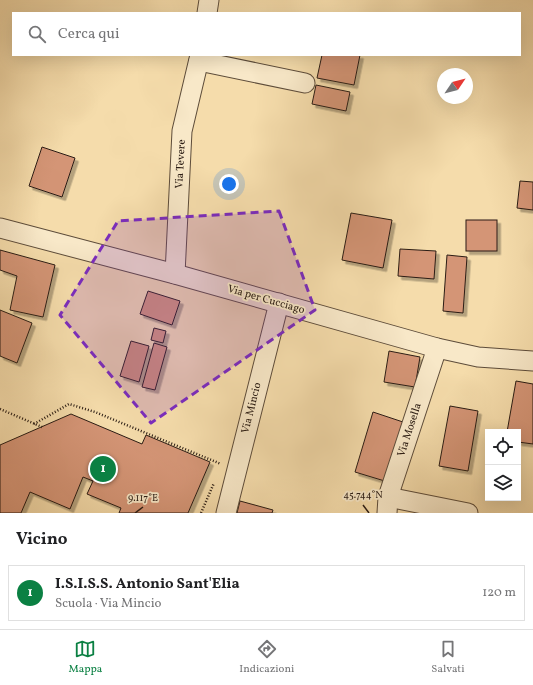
<!DOCTYPE html>
<html lang="it">
<meta charset="utf-8">
<style>
body{margin:0;font-family:Vollkorn,serif;background:#f6f6f6;color:#202124}
.controls{position:absolute;right:12px;bottom:12px;display:grid;overflow:hidden;border-radius:0px;box-shadow:0 4px 16px #0002}
.controls button{width:36px;height:36px;display:grid;place-items:center;padding:0;border:0;border-bottom:1px solid #e0e0e0;background:#fff;color:#202124;font:20px sans-serif}
.compass{position:absolute;left:437px;top:68px;width:36px;height:36px;border-radius:50%;background:#fff;box-shadow:0 4px 16px #0002;rotate:55deg}
.you{position:absolute;left:229px;top:184px;width:14px;height:14px;margin:-10px;border:3px solid #fff;border-radius:50%;background:#1a73e8;box-shadow:0 0 0 6px #1a73e833}
.badge{display:grid;place-items:center;width:26px;height:26px;border-radius:50%;background:#0b8043;color:#fff;font-size:13px;font-weight:700}
.pin{position:absolute;translate:-50% -50%;border:2px solid #fff;box-shadow:0 1px 4px #0006}
.list{margin:0;padding:0;list-style:none}
h2{display:flex;justify-content:space-between;align-items:center;height:52px;margin:0;padding:0 16px;font-size:17px}
h2 small{font-size:13px;font-weight:400;color:#757577}
.list li{display:grid;grid-template-columns:26px 1fr auto;gap:12px;align-items:center;box-sizing:border-box;height:56px;margin:0 8px 8px;padding:0 8px;border:1px solid #e0e0e0;border-radius:0px}
.list b{display:block;font-size:15px;white-space:nowrap}
.list p{margin:0;font-size:13px;white-space:nowrap;color:#757577}
.list em{font-size:13px;font-style:normal;color:#757577}
.icon{flex:none;width:22px;height:22px;fill:none;stroke:currentColor;stroke-width:2;stroke-linecap:round;stroke-linejoin:round}
.map{position:relative;flex:none;width:533px;height:513px;overflow:hidden}
.search{position:absolute;background:#fff;box-shadow:0 4px 16px #0002;left:12px;right:12px;top:12px;height:44px;display:flex;align-items:center;gap:10px;box-sizing:border-box;padding:0 14px;border-radius:0px;color:#757577;font-size:15px}
.sheet{height:116px;background:#fff}
nav{display:flex;justify-content:space-around;align-items:center;box-sizing:border-box;height:56px;border-top:1px solid #e0e0e0;background:#fff;font-size:11px;color:#757577}
nav a{display:grid;justify-items:center;gap:2px}
nav .on{color:#0b8043}
.map>svg:first-child{display:block}
</style>
<div class="map">
<svg width="533" height="513" viewBox="0 0 533 513">
<defs>
<filter id="shadow"><feDropShadow dx="3.5" dy="3.5" stdDeviation="0" flood-color="#0004"/></filter>
</defs>
<rect width="100%" height="100%" fill="#f5dcab"/>
<filter id="stains"><feTurbulence type="fractalNoise" baseFrequency=".005" numOctaves="4"/><feColorMatrix values="0 0 0 0 .2 0 0 0 0 .09 0 0 0 0 .02 0 0 0 .5 -.17"/></filter>
<radialGradient id="worn" r=".72"><stop offset=".6" stop-color="#630" stop-opacity="0"/><stop offset="1" stop-color="#630" stop-opacity=".3"/></radialGradient>
<g fill="#d49576" stroke="#2a1c14" filter="url(#shadow)">
<polygon points="322,55 360,55 354,85 317,78"/>
<polygon points="316,85 350,92 346,111 312,104"/>
<polygon points="42,147 75,158 62,197 29,186"/>
<polygon points="520,181 533,182 533,210 517,208"/>
<polygon points="351,213 392,220 383,268 342,260"/>
<rect x="466" y="220" width="31" height="31"/>
<polygon points="400,249 436,251 434,279 398,276"/>
<polygon points="0,250 55,265 43,317 10,310 17,276 0,270"/>
<polygon points="447,255 467,257 463,313 443,311"/>
<polygon points="148,291 180,301 172,325 140,314"/>
<polygon points="0,310 32,323 17,363 0,356"/>
<polygon points="154,328 166,331 163,343 151,340"/>
<polygon points="131,341 149,346 139,382 120,376"/>
<polygon points="154,343 167,347 155,390 142,387"/>
<polygon points="389,351 420,357 415,387 384,382"/>
<polygon points="516,381 533,384 533,444 518,442 518,432 507,432"/>
<polygon points="450,406 478,411 468,471 439,466"/>
<polygon points="373,412 406,423 388,482 355,472"/>
<polygon points="71,414 142,444 146,435 210,462 188,513 119,513 121,508 87,494 93,481 83,477 70,509 30,492 21,513 0,513 0,445"/>
<polygon points="240,501 273,510 272,513 237,513"/>
</g>
<g fill="none" stroke-linecap="round" stroke-linejoin="round">
<defs>
<g id="street">
<polyline points="207,13 209,0"/>
<polyline points="199,61 305,83"/>
<polyline points="0,228 175,274 437,348 478,357 533,361"/>
<polyline points="175,274 182,131 200,55"/>
<polyline points="388,497 468,513"/>
<polyline points="226,513 279,303"/>
<polyline points="387,513 388,497 437,348"/>
</g>
</defs>
<use href="#street" stroke="#5d4c3a" stroke-width="21"/>
<g stroke="#2a1c14" stroke-width="2.5" stroke-dasharray="1 2" stroke-linecap="butt">
<polyline points="0,409 42,427"/>
<polyline points="34,424 69,404 95,412 221,464"/>
<polyline points="201,513 214,483"/>
</g>
<use href="#street" stroke="#f8e8c8" stroke-width="19"/>
</g>
<path fill="#7b2cbf" fill-opacity="0.2" stroke="#7b2cbf" stroke-width="3" stroke-dasharray="8 5" stroke-linejoin="round" d="M279,211l36,99 -164,113 -91,-108 58,-94z"/>
<path fill="none" stroke="#2a1c14" stroke-width="1.5" d="M363,505l6,8M135,513l8,-6"/>
<g text-anchor="middle" dominant-baseline="central" stroke-width="3.5" stroke-linejoin="round" paint-order="stroke">
<g font-size="11" fill="#2a1c14" stroke="#f8e8c8">
<text transform="translate(181 164) rotate(-87)">Via Tevere</text>
<text transform="translate(266 300) rotate(16)">Via per Cucciago</text>
<text transform="translate(252 408) rotate(-76)">Via Mincio</text>
<text transform="translate(410 430) rotate(-72)">Via Mosella</text>
</g>
</g>
<g font-size="10" text-anchor="middle" fill="#2a1c14" stroke="#f8e8c8" stroke-width="3.5" stroke-linejoin="round" paint-order="stroke">
<text x="363" y="498">45.744°N</text>
<text x="143" y="501">9.117°E</text>
</g>
<rect width="100%" height="100%" filter="url(#stains)"/>
<rect width="100%" height="100%" fill="url(#worn)"/>
</svg>
<div class="controls">
<button><svg class="icon" aria-label="locate" viewBox="0 0 24 24"><circle cx="12" cy="12" r="6"/><path d="M12 2v4M12 18v4M2 12h4M18 12h4"/></svg></button>
<button><svg class="icon" aria-label="layers" viewBox="0 0 24 24"><path d="M12 4l9 5-9 5-9-5zM3 14l9 5 9-5"/></svg></button>
</div>
<svg class="compass" viewBox="-18 -18 36 36"><path d="M0-13l5 13h-10z" fill="#e53935"/><path d="M0 13l5-13h-10z" fill="#757577"/></svg>
<div class="you"></div>
<div class="pin badge" style="left:103px;top:469px">1</div>
<div class="search"><svg class="icon" aria-label="search" viewBox="0 0 24 24"><circle cx="10" cy="10" r="6"/><path d="M15 15l6 6"/></svg>Cerca qui</div>
</div>
<section class="sheet">
<h2>Vicino<small></small></h2>
<ul class="list">
<li><span class="badge">1</span><div><b>I.S.I.S.S. Antonio Sant'Elia</b><p>Scuola · Via Mincio</p></div><em>120 m</em></li>
</ul>
</section>
<nav>
<a class="on"><svg class="icon" aria-label="map" viewBox="0 0 24 24"><path d="M3 6l6-2 6 2 6-2v14l-6 2-6-2-6 2zM9 4v14M15 6v14"/></svg>Mappa</a>
<a><svg class="icon" aria-label="directions" viewBox="0 0 24 24"><path d="M12 3l9 9-9 9-9-9zM9 14v-3h6M13 9l2 2-2 2"/></svg>Indicazioni</a>
<a><svg class="icon" aria-label="saved" viewBox="0 0 24 24"><path d="M7 4h10v16l-5-4-5 4z"/></svg>Salvati</a>
</nav>
